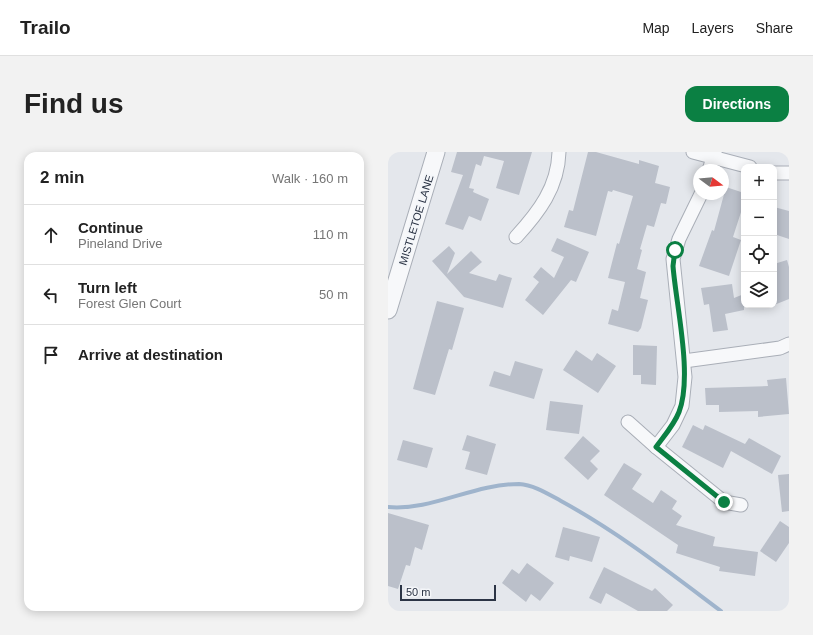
<!DOCTYPE html>
<meta charset="utf-8">
<style>
body{margin:0;font-family:Helvetica,sans-serif;background:#f2f2f2;color:#222}
.controls{position:absolute;right:12px;top:12px;display:grid;overflow:hidden;border-radius:8px;box-shadow:0 2px 10px #0003}
.controls button{width:36px;height:36px;display:grid;place-items:center;padding:0;border:0;border-bottom:1px solid #e0e0e0;background:#fff;color:#222;font:20px sans-serif}
.compass{position:absolute;left:305px;top:12px;width:36px;height:36px;border-radius:50%;background:#fff;box-shadow:0 2px 10px #0003;rotate:106deg}
.scale{position:absolute;left:12px;bottom:10px;width:96px;box-sizing:border-box;padding-left:4px;border:2px solid #2b3445;border-top:0;font-size:11px;line-height:14px;white-space:nowrap;color:#2b3445;-webkit-text-stroke:3px #f4f6f9;paint-order:stroke}
.stop{position:absolute;width:12px;height:12px;margin:-9px;border:3px solid #0b8043;border-radius:50%;background:#fff}
.stop.end{background:#0b8043;border-color:#fff;box-shadow:0 1px 4px #0008}
.list{margin:0;padding:0;list-style:none}
h2{display:flex;justify-content:space-between;align-items:center;height:52px;margin:0;padding:0 16px;font-size:17px}
h2 small{font-size:13px;font-weight:400;color:#767676}
.list li{display:grid;grid-template-columns:26px 1fr auto;gap:12px;align-items:center;box-sizing:border-box;height:60px;padding:0 16px;border-top:1px solid #e0e0e0}
.list b{display:block;font-size:15px;white-space:nowrap}
.list p{margin:0;font-size:13px;white-space:nowrap;color:#767676}
.list em{font-size:13px;font-style:normal;color:#767676}
.icon{flex:none;width:22px;height:22px;fill:none;stroke:currentColor;stroke-width:2;stroke-linecap:round;stroke-linejoin:round}
.map{position:relative;flex:none;width:401px;height:459px;overflow:hidden;border-radius:12px}
header{display:flex;align-items:center;gap:24px;box-sizing:border-box;height:56px;padding:0 20px;background:#fff;border-bottom:1px solid #e0e0e0}
header strong{font-size:19px}
nav{display:flex;gap:22px;margin-inline-start:auto;font-size:14px}
.intro{display:flex;align-items:center;justify-content:space-between;box-sizing:border-box;height:96px;padding:0 24px}
h1{margin:0;font-size:28px}
.button{padding:10px 18px;border-radius:12px;background:#0b8043;color:#fff;font-size:14px;font-weight:700}
main{display:flex;gap:24px;padding:0 24px}
aside{flex:1;background:#fff;border-radius:12px;box-shadow:0 2px 10px #0003}
.map>svg:first-child{display:block}
</style>
<header>
<strong>Trailo</strong>
<nav><a>Map</a><a>Layers</a><a>Share</a></nav>
</header>
<div class="intro"><h1>Find us</h1><a class="button">Directions</a></div>
<main>
<aside>
<h2>2 min<small>Walk · 160 m</small></h2>
<ul class="list">
<li><svg class="icon" aria-label="ahead" viewBox="0 0 24 24"><path d="M12 20V5M6 11l6-6 6 6"/></svg><div><b>Continue</b><p>Pineland Drive</p></div><em>110 m</em></li>
<li><svg class="icon" aria-label="left" viewBox="0 0 24 24"><path d="M17 20v-9H6M10 6l-5 5 5 5"/></svg><div><b>Turn left</b><p>Forest Glen Court</p></div><em>50 m</em></li>
<li><svg class="icon" aria-label="arrive" viewBox="0 0 24 24"><path d="M6 21V4h12l-3 4 3 4H6"/></svg><div><b>Arrive at destination</b></div></li>
</ul>
</aside>
<div class="map">
<svg width="401" height="459" viewBox="0 0 401 459">
<rect width="100%" height="100%" fill="#e4e7ec"/>
<g fill="none" stroke-linecap="round" stroke-linejoin="round">
<path stroke="#9fb4cc" stroke-width="4" d="M0,355c44,4 85,-23 131,-23 15,1 29,10 42,17 57,31 108,71 160,110"/>
</g>
<g fill="#bbc0ca">
<polygon points="69,0 144,0 131,43 108,36 116,9 96,4 93,14 88,12 81,36 86,37 85,40 101,47 93,69 81,64 75,78 57,72 75,23 63,20"/>
<polygon points="200,0 208,0 251,12 251,8 271,14 267,31 282,35 278,52 273,51 266,75 259,73 252,97 254,98 249,117 258,120 252,146 260,148 253,176 250,180 220,172 224,157 230,159 237,130 220,126 229,91 231,92 245,44 225,38 224,40 220,39 208,84 176,75 181,58 185,59"/>
<polygon points="338,35 356,41 356,58 354,57 345,85 353,88 341,124 311,114 324,78 326,79"/>
<polygon points="386,55 401,59 401,87 386,82"/>
<polygon points="169,86 201,100 188,130 183,128 155,163 137,148 151,130 145,125 153,115 166,126 176,105 163,99"/>
<polygon points="61,94 67,101 59,122 83,99 94,110 81,121 108,129 111,122 124,126 115,156 76,145 44,109"/>
<polygon points="399,108 401,115 401,147 386,153 386,112"/>
<polygon points="344,132 346,146 356,142 356,158 337,162 340,178 325,180 321,152 316,153 313,136"/>
<polygon points="49,149 76,156 64,198 61,197 47,243 25,237"/>
<polygon points="245,193 269,194 268,233 253,232 253,223 245,223"/>
<polygon points="188,198 204,209 209,201 228,214 210,241 175,218"/>
<polygon points="127,209 155,217 146,247 101,234 106,219 122,224"/>
<polygon points="398,226 401,262 370,265 370,259 331,260 331,253 318,253 317,236 380,234 379,228"/>
<polygon points="162,249 195,253 191,282 158,278"/>
<polygon points="305,273 315,278 317,273 357,292 361,286 393,304 384,322 343,299 335,316 294,295"/>
<polygon points="79,283 108,292 99,323 77,317 82,300 74,298"/>
<polygon points="195,284 212,299 202,309 210,317 200,328 176,306"/>
<polygon points="15,288 45,296 39,316 9,308"/>
<polygon points="236,311 254,322 244,337 265,351 273,338 289,349 284,357 294,364 288,373 327,385 325,394 370,400 367,424 331,419 332,415 288,401 290,393 216,343"/>
<polygon points="401,322 401,359 394,360 390,323"/>
<polygon points="0,361 41,373 34,398 27,395 22,414 18,413 10,437 0,434"/>
<polygon points="392,369 401,375 401,391 388,410 372,399"/>
<polygon points="175,375 212,385 204,410 182,404 181,409 167,405"/>
<polygon points="139,411 166,431 152,449 143,442 138,450 114,431 124,417 131,422"/>
<polygon points="216,415 264,439 267,436 285,453 279,459 250,459 218,441 213,452 201,446"/>
</g>
<g fill="none" stroke-linecap="round" stroke-linejoin="round">
<defs>
<g id="minor">
<polyline points="305,0 362,15"/>
<polyline points="321,18 327,0"/>
<polyline points="386,21 401,21"/>
<path d="M128,85c23,-25 42,-50 43,-85"/>
<polyline points="296,209 392,196 401,192"/>
<polyline points="240,270 268,295 336,350 353,353"/>
<polyline points="268,295 285,273 294,254 297,225 285,107 291,87 313,42"/>
</g>
<polyline id="tertiary" points="0,158 48,0"/>
</defs>
<use href="#minor" stroke="#a9aeb7" stroke-width="15"/>
<use href="#tertiary" stroke="#a9aeb7" stroke-width="19"/>
<use href="#minor" stroke="#f7f8fa" stroke-width="13"/>
<use href="#tertiary" stroke="#f7f8fa" stroke-width="17"/>
</g>
<g fill="none" stroke-linecap="round" stroke-linejoin="round">
<path stroke="#0b8043" stroke-width="5" d="M287,98l-2,16c3,39 20,110 6,146 -5,13 -15,24 -23,35l68,55"/>
</g>
<g text-anchor="middle" dominant-baseline="central" stroke-width="4" stroke-linejoin="round" paint-order="stroke">
<g font-size="11" fill="#2b3445" stroke="#f4f6f9">
<text transform="translate(28 68) rotate(-73)">MISTLETOE LANE</text>
</g>
</g>
</svg>
<div class="controls">
<button>+</button>
<button>−</button>
<button><svg class="icon" aria-label="locate" viewBox="0 0 24 24"><circle cx="12" cy="12" r="6"/><path d="M12 2v4M12 18v4M2 12h4M18 12h4"/></svg></button>
<button><svg class="icon" aria-label="layers" viewBox="0 0 24 24"><path d="M12 4l9 5-9 5-9-5zM3 14l9 5 9-5"/></svg></button>
</div>
<svg class="compass" viewBox="-18 -18 36 36"><path d="M0-13l5 13h-10z" fill="#e53935"/><path d="M0 13l5-13h-10z" fill="#767676"/></svg>
<div class="scale">50 m</div>
<div class="stop" style="left:287px;top:98px"></div>
<div class="stop end" style="left:336px;top:350px"></div>
</div>
</main>
